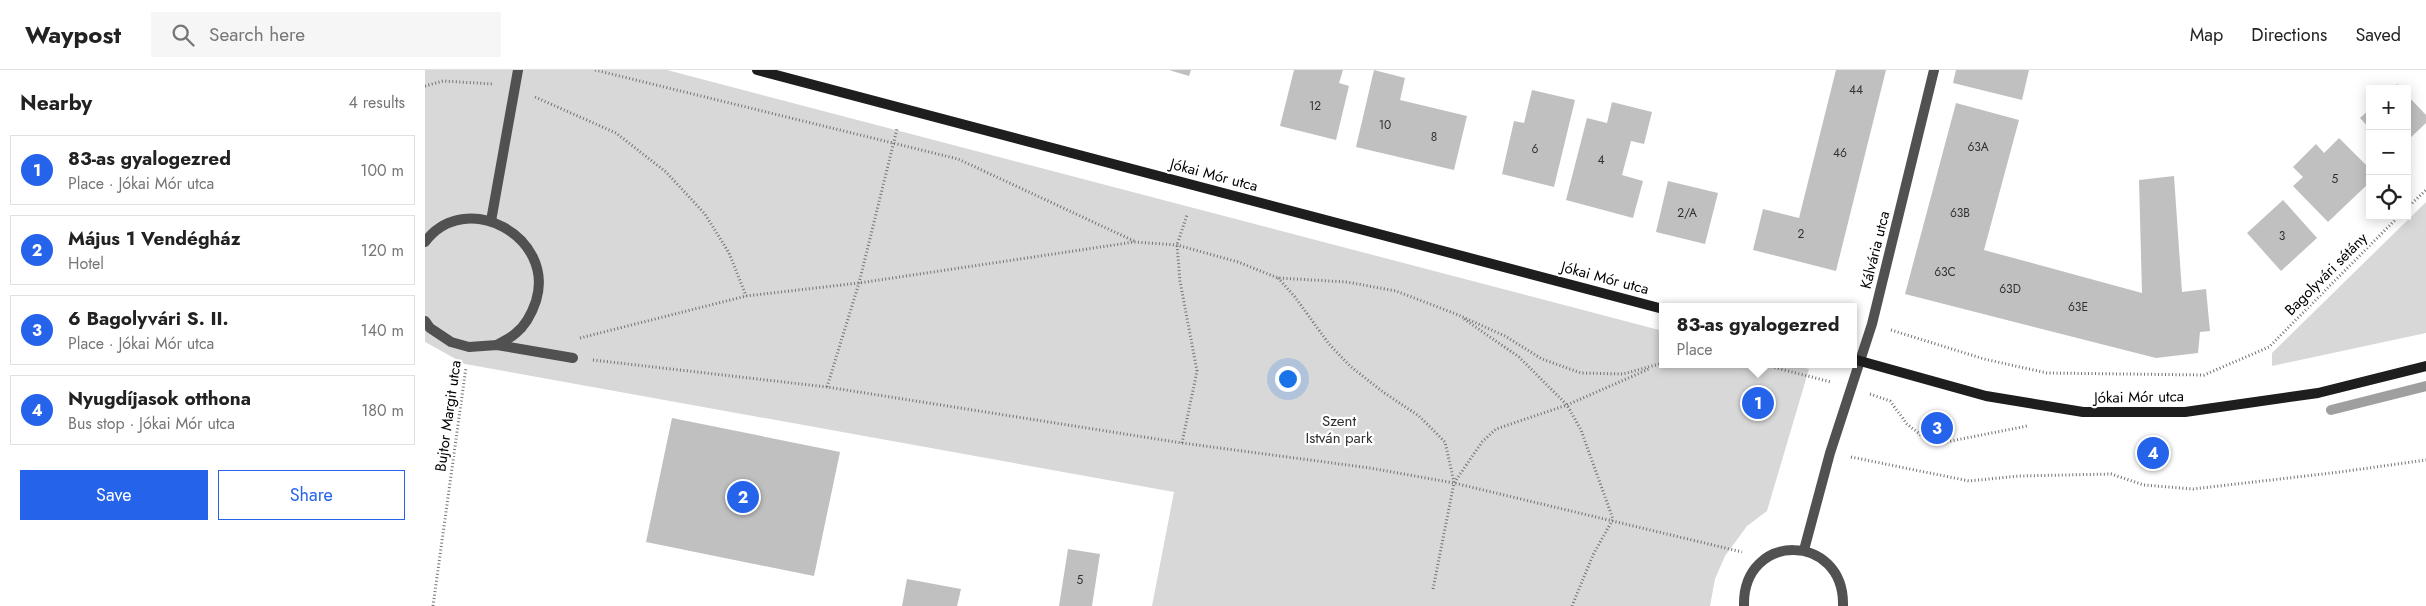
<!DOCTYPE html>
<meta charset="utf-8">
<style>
body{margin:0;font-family:Jost,sans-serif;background:#f6f6f6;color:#222}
.controls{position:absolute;right:15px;top:15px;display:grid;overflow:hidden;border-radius:0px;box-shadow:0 2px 12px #0003}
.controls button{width:45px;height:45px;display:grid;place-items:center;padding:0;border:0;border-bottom:1px solid #e0e0e0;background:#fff;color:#222;font:25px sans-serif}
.you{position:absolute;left:862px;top:308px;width:18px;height:18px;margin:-12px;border:4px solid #fff;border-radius:50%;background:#1a73e8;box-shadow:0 0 0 8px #1a73e833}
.badge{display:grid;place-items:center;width:32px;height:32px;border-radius:50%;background:#2563eb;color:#fff;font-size:16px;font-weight:700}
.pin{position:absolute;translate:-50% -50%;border:2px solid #fff;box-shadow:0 1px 5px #0006}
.popup{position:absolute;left:1234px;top:233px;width:198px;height:65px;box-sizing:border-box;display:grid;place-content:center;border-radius:0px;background:#fff;filter:drop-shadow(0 1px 4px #0005);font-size:16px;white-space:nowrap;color:#767676}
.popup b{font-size:19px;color:#222}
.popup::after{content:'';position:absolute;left:50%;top:100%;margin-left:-10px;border:10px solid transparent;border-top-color:#fff}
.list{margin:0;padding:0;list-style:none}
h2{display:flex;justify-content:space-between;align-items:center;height:65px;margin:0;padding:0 20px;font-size:21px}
h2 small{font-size:16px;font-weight:400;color:#767676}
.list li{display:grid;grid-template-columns:32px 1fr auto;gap:15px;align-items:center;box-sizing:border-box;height:70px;margin:0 10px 10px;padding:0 10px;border:1px solid #e0e0e0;border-radius:0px}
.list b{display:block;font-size:19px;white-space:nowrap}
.list p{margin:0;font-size:16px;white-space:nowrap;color:#767676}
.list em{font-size:16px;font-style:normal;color:#767676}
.actions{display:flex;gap:10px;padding:15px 20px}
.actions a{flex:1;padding:11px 0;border:1px solid #2563eb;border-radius:0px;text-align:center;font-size:18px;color:#2563eb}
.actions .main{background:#2563eb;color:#fff}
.icon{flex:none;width:28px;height:28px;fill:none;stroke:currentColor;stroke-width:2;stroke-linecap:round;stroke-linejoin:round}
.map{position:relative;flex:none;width:2001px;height:536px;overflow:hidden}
header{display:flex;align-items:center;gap:30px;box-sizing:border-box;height:70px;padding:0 25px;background:#fff;border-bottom:1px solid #e0e0e0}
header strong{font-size:24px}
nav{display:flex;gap:28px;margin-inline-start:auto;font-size:18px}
.search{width:350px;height:45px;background:#f6f6f6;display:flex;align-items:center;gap:12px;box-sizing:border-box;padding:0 18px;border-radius:0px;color:#767676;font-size:19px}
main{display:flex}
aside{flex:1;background:#fff}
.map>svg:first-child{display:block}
</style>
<header>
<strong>Waypost</strong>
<div class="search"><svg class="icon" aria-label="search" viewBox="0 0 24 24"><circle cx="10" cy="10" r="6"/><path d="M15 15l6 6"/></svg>Search here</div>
<nav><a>Map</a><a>Directions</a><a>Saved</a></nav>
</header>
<main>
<aside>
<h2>Nearby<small>4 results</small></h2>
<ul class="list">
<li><span class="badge">1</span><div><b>83-as gyalogezred</b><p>Place · Jókai Mór utca</p></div><em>100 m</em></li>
<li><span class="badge">2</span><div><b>Május 1 Vendégház</b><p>Hotel</p></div><em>120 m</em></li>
<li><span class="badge">3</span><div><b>6 Bagolyvári S. II.</b><p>Place · Jókai Mór utca</p></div><em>140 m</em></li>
<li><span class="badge">4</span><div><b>Nyugdíjasok otthona</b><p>Bus stop · Jókai Mór utca</p></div><em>180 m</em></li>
</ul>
<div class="actions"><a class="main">Save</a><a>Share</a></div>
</aside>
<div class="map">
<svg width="2001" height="536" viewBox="0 0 2001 536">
<rect width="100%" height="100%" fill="#fff"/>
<g fill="#d8d8d8">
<polygon points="0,0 242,0 1238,261 1238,294 1364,294 1384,299 1342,441 1322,456 1300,486 1290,509 1285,536 727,536 749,422 40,294 0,272"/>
<polygon points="2001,132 2001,263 1847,296 1847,283"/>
</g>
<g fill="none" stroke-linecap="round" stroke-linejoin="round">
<polyline stroke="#9f9f9f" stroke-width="10" points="1906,340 2001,316"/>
</g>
<g fill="#c0c0c0">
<polygon points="744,0 766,0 764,6"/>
<polygon points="869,0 918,0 914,13 924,16 911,70 855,56"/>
<polygon points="949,0 980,8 975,30 1042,46 1029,100 931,77"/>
<polygon points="1411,0 1461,0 1411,201 1328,180 1338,139 1374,148"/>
<polygon points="1531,0 1604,0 1597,30 1528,13"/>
<polygon points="1972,14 1976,19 1966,19"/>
<polygon points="1107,20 1150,30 1129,117 1077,104 1089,51 1099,53"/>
<polygon points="1982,25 2001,45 2001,53 1982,71"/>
<polygon points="1187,32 1227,42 1219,74 1206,71 1197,105 1218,111 1208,148 1141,130 1162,48 1182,53"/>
<polygon points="1531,33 1594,50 1559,180 1717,223 1714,110 1749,106 1757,222 1781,219 1785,261 1775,262 1773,283 1731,288 1480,224"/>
<polygon points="1945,39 1945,59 1935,48"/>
<polygon points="1914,68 1945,99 1945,112 1903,152 1868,116 1878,107 1868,97 1891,74 1899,83"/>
<polygon points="1243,111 1293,123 1280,174 1231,162"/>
<polygon points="1858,130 1892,168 1856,201 1822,163"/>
<polygon points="247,348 415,382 389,506 221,472"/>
<polygon points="1504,350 1522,355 1519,367 1501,361"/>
<polygon points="643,479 675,484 667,536 634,536"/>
<polygon points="482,509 536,519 532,536 477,536"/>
</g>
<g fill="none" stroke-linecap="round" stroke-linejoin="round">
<g stroke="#737373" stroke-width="3" stroke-dasharray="1 2.5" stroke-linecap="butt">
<polyline points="170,0 533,89 709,171"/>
<polyline points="0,16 18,11 68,14"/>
<polyline points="110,27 191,63 241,102 280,144 304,183 321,226"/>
<polyline points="1982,138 2001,120"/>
<polyline points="853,208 870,227 904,274 925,296 958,322 994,346 1020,372 1029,412"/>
<polyline points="1039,249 1094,287 1142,335 1156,360 1188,449 1168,485 1147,536"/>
<polyline points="1466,260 1559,289 1622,303 1779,305 1844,277 1974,146"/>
<polyline points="155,268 321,226 434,213 709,172 752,175 813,192 853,208 922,212 971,221 1031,244 1080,266 1117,289 1156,303 1198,304 1238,293"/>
<polyline points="168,290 402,317 757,373 945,398 1029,413 1317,482"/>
<polyline points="1336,294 1406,312"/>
<polyline points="402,317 434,213 472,59"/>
<polyline points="1445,324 1465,331 1482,354 1497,366 1521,372 1602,356"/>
<polyline points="757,373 772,301 755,211 752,175 762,145"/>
<polyline points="1426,387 1544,411 1594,406 1686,404 1719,415 1768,419 1915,402 2001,390"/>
<polyline points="1008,519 1029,413 1057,372 1071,359 1142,335 1224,299"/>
<polyline points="8,536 41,297"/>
</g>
<g stroke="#515151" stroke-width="10">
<polyline points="66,151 93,0"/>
<path d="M0,172c40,-54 131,-6 111,59 -4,12 -10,24 -20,32 -5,5 -13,8 -19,12"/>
<polyline points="0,251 5,258 26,272 44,277 72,275 148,288"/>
</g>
<g stroke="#515151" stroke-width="10">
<polyline points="1379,480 1405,383 1447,254 1509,0"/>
<path d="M1319,536c-2,-75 101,-74 99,0"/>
</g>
<g stroke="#1e1e1e" stroke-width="10">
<polyline points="332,0 1238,239"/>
<polyline points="1428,289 1561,326 1658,342 1760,342 1893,323 2001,296"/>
</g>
</g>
<g text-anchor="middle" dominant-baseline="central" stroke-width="4.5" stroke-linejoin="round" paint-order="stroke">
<g font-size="12" fill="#303030">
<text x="1431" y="20">44</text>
<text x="890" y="36">12</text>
<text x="960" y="55">10</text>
<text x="1009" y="67">8</text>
<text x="1553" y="77">63A</text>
<text x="1110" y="79">6</text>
<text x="1415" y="83">46</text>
<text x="1176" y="90">4</text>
<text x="1910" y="109">5</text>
<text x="1262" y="143">2/A</text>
<text x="1535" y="143">63B</text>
<text x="1376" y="164">2</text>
<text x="1857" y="166">3</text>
<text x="1520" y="202">63C</text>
<text x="1585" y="219">63D</text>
<text x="1653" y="237">63E</text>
<text x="655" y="510">5</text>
</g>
<g font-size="15" fill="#000" stroke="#fff">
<text transform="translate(789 105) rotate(15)">Jókai Mór utca</text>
<text transform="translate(1450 180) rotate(-76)">Kálvária utca</text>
<text transform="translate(1901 204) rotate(-45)">Bagolyvári sétány</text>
<text transform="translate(1180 208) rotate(15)">Jókai Mór utca</text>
<text transform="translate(1714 327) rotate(-1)">Jókai Mór utca</text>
<text transform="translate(23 346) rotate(-82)">Bujtor Margit utca</text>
</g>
<g font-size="15" fill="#2f2f2f" stroke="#fff">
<text x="914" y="351">Szent<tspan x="914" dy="17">István park</tspan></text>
</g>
</g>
</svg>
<div class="controls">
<button>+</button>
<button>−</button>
<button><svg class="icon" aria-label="locate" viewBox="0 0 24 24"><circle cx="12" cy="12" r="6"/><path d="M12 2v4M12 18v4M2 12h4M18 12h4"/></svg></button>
</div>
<div class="you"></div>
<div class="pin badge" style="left:1333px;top:333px">1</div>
<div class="popup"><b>83-as gyalogezred</b>Place</div>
<div class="pin badge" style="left:318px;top:427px">2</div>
<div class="pin badge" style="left:1512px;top:358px">3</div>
<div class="pin badge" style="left:1728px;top:383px">4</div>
</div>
</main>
